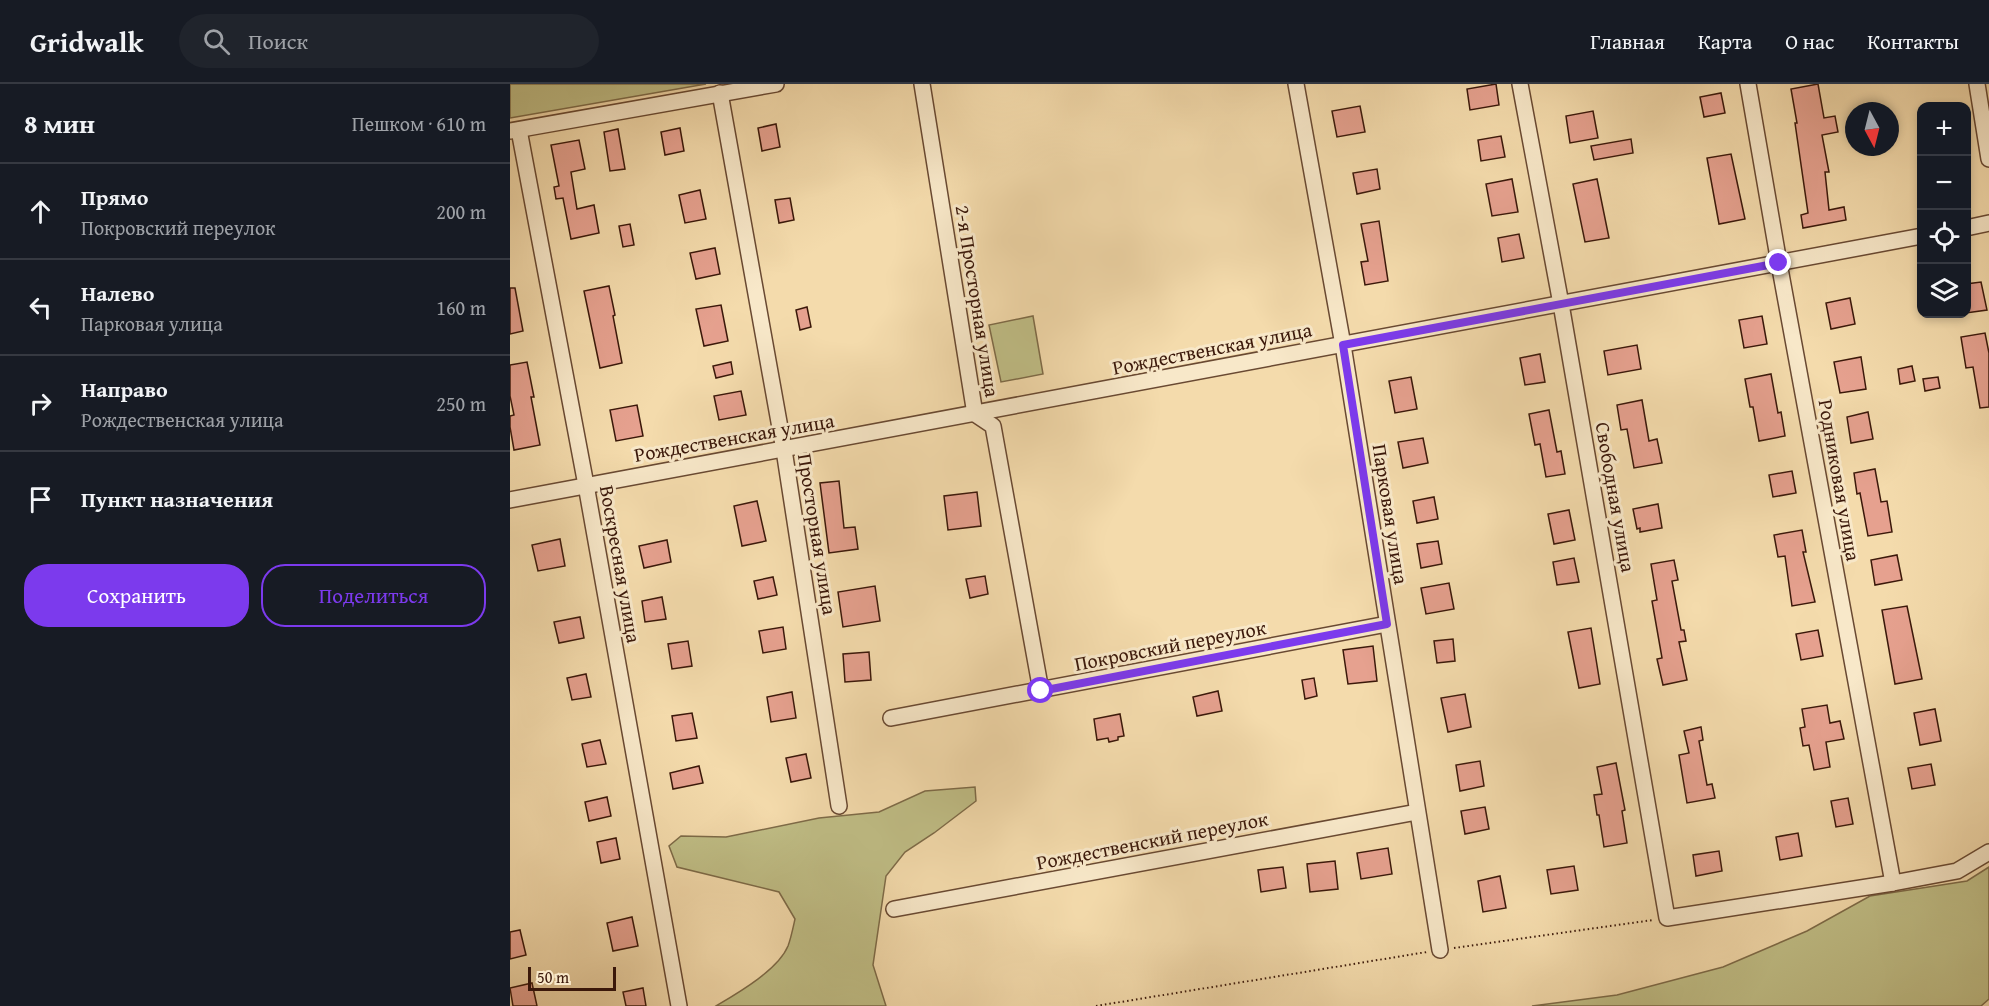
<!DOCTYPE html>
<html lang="ru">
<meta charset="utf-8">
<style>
body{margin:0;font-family:"Gentium Book Plus",serif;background:#20242c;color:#f1f3f6}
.controls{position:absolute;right:18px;top:18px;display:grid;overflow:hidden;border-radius:12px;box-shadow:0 3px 9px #0003}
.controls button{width:54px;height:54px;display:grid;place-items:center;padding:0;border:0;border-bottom:2px solid #363941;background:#171b24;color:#f1f3f6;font:30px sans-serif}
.compass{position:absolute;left:1335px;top:18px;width:54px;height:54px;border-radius:50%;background:#171b24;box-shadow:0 3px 9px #0003;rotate:173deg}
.scale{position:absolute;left:18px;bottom:15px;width:88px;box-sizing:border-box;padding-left:6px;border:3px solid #3b180a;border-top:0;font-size:16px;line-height:21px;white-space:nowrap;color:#3b180a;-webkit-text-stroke:4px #f8e8c9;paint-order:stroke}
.stop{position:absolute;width:18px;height:18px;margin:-14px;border:4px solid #7c3aed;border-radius:50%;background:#fff}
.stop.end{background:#7c3aed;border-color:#fff;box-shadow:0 2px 6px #0008}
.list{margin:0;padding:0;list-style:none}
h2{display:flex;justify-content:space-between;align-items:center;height:78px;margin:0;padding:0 24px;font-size:26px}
h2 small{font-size:20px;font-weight:400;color:#9ea1a6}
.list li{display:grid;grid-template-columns:39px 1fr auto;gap:18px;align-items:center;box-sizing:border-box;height:96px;padding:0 24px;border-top:2px solid #363941}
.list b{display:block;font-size:22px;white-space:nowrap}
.list p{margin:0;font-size:20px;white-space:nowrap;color:#9ea1a6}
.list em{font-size:20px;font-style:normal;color:#9ea1a6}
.actions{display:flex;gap:12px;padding:18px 24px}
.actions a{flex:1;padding:14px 0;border:2px solid #7c3aed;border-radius:24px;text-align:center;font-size:21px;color:#7c3aed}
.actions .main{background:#7c3aed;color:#fff}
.icon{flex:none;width:33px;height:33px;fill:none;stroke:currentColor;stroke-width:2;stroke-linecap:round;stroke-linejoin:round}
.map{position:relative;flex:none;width:1479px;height:922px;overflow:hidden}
header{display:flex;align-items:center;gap:36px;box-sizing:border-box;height:84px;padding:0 30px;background:#171b24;border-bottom:2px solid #363941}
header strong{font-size:28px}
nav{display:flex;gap:33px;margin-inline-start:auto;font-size:21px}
.search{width:420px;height:54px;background:#20242c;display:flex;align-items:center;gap:15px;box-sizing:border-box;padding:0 21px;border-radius:33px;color:#9ea1a6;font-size:22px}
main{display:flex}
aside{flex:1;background:#171b24}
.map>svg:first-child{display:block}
</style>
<header>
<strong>Gridwalk</strong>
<div class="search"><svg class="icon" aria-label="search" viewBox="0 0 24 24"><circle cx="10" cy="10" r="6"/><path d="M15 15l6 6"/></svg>Поиск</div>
<nav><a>Главная</a><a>Карта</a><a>О нас</a><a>Контакты</a></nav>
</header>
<main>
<aside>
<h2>8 мин<small>Пешком · 610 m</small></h2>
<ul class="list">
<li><svg class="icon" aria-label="ahead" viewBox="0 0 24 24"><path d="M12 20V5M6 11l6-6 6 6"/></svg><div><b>Прямо</b><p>Покровский переулок</p></div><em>200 m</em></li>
<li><svg class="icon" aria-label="left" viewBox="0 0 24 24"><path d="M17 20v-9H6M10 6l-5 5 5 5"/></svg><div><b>Налево</b><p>Парковая улица</p></div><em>160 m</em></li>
<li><svg class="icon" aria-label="right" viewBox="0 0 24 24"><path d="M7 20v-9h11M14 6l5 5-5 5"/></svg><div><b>Направо</b><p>Рождественская улица</p></div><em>250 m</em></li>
<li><svg class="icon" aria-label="arrive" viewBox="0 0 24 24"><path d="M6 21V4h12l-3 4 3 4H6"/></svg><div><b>Пункт назначения</b></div></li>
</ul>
<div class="actions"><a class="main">Сохранить</a><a>Поделиться</a></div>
</aside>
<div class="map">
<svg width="1479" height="922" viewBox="0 0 1479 922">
<rect width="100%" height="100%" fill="#f4dbac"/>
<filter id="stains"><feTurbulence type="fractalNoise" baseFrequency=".00333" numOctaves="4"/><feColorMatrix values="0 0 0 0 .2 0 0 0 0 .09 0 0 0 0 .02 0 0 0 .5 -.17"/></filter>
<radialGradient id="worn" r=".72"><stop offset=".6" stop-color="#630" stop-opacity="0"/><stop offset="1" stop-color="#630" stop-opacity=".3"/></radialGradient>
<g fill="#c0be86" stroke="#7e6b48" stroke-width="1.5">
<polygon points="0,0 196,0 0,34"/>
<polygon points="523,232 533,290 491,298 479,241"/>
<path d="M465,703l1,14 -42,32 -29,19 -19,24 -13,89 13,41h-170c22,-13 62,-36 72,-60 3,-8 5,-18 7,-27l-16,-27 -102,-25 -8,-21 12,-10 45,1 93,-19 60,-6 46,-21z"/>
<polygon points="1479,783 1479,915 1471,922 1022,922 1107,911 1213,883 1297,847 1360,812 1457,797"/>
</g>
<g fill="#e6a18f" stroke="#3b180a" stroke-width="1.5">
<polygon points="986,0 989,21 960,26 957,5"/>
<polygon points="1308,0 1314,34 1325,32 1328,48 1312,51 1319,88 1315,88 1319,126 1334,123 1336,136 1293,144 1291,131 1298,129 1285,39 1287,39 1281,5"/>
<polygon points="1211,9 1215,29 1194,33 1190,13"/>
<polygon points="850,22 855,48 827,53 822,27"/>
<polygon points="1083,27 1088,54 1060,59 1056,32"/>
<polygon points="266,40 270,63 252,67 248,44"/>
<polygon points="170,44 174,67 155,71 151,48"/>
<polygon points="108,45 115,85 100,87 94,48"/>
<polygon points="991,52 995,73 971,77 968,56"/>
<polygon points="1121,55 1123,69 1084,76 1081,62"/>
<polygon points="69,56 75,85 61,88 67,125 84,121 89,149 61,155 53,114 46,115 44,103 49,102 41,61"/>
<polygon points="1221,70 1235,135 1209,140 1197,74"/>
<polygon points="867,85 870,105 847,110 843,89"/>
<polygon points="1002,95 1008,128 982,132 976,100"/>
<polygon points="1087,95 1099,154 1075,158 1063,100"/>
<polygon points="190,106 196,135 175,139 169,111"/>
<polygon points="280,114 284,136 269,139 265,116"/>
<polygon points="869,137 878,197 855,201 851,178 858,177 851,140"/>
<polygon points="120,140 124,161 113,163 109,142"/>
<polygon points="1009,150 1014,174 992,178 988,154"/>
<polygon points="205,164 210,190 186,195 180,169"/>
<polygon points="1471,198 1477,226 1456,229 1456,200"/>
<polygon points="99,202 105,231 103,232 112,279 90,284 74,207"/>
<polygon points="0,204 5,204 13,247 0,250"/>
<polygon points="1340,214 1345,240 1321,245 1316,219"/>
<polygon points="211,221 218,257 194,262 186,225"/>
<polygon points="297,223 301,243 290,246 286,226"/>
<polygon points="1252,232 1257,260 1234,264 1229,236"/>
<polygon points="1475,249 1479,269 1479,323 1470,324 1463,283 1456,284 1451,253"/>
<polygon points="1127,261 1131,285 1098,291 1094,267"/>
<polygon points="1030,270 1035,298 1015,301 1010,274"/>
<polygon points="1351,273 1356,305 1330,309 1324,278"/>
<polygon points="17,278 24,313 21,313 30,361 4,366 0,343 0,332 4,331 0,312 0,281"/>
<polygon points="221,278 223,290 206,294 203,282"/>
<polygon points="1402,282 1405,297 1390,300 1388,285"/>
<polygon points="1261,290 1268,329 1271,328 1275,352 1249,357 1243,323 1240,323 1235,295"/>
<polygon points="901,293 907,325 885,329 879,297"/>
<polygon points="1428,293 1430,304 1415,307 1413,295"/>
<polygon points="231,307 236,331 209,336 204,312"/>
<polygon points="1132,316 1139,357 1147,355 1152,379 1124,384 1117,345 1111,346 1107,321"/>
<polygon points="127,321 133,352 106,357 100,326"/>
<polygon points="1039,326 1047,368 1051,367 1055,390 1036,393 1030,360 1025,361 1019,330"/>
<polygon points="1358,328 1363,355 1341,359 1337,333"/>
<polygon points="913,354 918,379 893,384 888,358"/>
<polygon points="1365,385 1371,418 1377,417 1382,448 1358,452 1350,409 1347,410 1344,389"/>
<polygon points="1282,387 1286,409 1263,413 1259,391"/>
<polygon points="329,397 334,444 345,443 348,465 319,469 310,399"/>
<polygon points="467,408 471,442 438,446 434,412"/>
<polygon points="924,413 928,435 907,439 903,417"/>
<polygon points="247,417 256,457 232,462 224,422"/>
<polygon points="1148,420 1152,444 1130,448 1130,444 1127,445 1123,425"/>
<polygon points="1059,426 1065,456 1044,460 1038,430"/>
<polygon points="1292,446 1296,468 1293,468 1305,518 1282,522 1275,472 1268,473 1264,451"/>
<polygon points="50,455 55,482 28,487 22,461"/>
<polygon points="157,456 161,478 134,484 129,462"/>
<polygon points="928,457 932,480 911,484 907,460"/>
<polygon points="1387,471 1392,496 1365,501 1361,476"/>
<polygon points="1064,474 1069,498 1047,501 1043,478"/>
<polygon points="1164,476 1168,496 1162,497 1171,546 1174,546 1176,557 1169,558 1177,596 1153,601 1147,575 1152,574 1142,517 1147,516 1141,480"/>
<polygon points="475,492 478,510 460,514 456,495"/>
<polygon points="263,493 267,511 248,515 244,497"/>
<polygon points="939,499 944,525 916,530 911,504"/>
<polygon points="365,502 370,537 333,543 328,508"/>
<polygon points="152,513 156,535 135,538 132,517"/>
<polygon points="1397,522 1412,595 1385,600 1372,526"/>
<polygon points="70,533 74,554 49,559 44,538"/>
<polygon points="273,543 276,565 253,569 249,547"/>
<polygon points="1081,544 1090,600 1069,604 1058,548"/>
<polygon points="1308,546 1313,572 1291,576 1286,550"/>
<polygon points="943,555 945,577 927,579 924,557"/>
<polygon points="178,557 182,582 162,585 158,560"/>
<polygon points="863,562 867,597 838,600 833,566"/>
<polygon points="359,568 361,596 335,598 333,570"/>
<polygon points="76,590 81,613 62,616 57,594"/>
<polygon points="804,594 807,612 795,615 792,596"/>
<polygon points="708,607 712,627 687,632 683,613"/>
<polygon points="282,608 286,634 261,638 257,613"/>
<polygon points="955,610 961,643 938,648 931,614"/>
<polygon points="1317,621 1320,639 1330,637 1334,655 1316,658 1320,683 1304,686 1299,661 1293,662 1290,644 1295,643 1292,625"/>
<polygon points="1425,625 1431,657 1410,661 1404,629"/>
<polygon points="182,629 187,654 166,657 162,632"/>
<polygon points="610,630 614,652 608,653 608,656 599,658 598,654 587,656 584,635"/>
<polygon points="1191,643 1193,656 1189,657 1197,701 1202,700 1205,714 1177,719 1169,671 1179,669 1174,647"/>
<polygon points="90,656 96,680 77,683 72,660"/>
<polygon points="296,670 301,694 281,698 276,674"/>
<polygon points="970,677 974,702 950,707 946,681"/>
<polygon points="1106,679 1115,726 1112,727 1117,759 1094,763 1089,731 1087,731 1084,711 1092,710 1087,683"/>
<polygon points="1421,680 1425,701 1402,705 1398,684"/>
<polygon points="189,682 193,699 163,705 160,689"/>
<polygon points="97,713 101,732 79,737 75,718"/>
<polygon points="1338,714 1343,740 1326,743 1321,717"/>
<polygon points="975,723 979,745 955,750 951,727"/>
<polygon points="1288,749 1292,772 1270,776 1266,753"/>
<polygon points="106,754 110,775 91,779 87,758"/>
<polygon points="878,764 882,790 851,795 847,769"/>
<polygon points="1209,767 1212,787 1186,792 1183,771"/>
<polygon points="825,777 828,805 800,808 797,780"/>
<polygon points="1064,782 1068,806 1041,810 1037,786"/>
<polygon points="773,783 776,804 751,808 748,786"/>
<polygon points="990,792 996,824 973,828 968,797"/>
<polygon points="122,833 128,862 103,867 97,839"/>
<polygon points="10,846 16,871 0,875 0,848"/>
<polygon points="22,899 27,922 3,922 0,904"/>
<polygon points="133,904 136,922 116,922 113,908"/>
</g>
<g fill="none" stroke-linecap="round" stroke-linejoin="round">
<defs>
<g id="minor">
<polyline points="412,0 465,330 483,342 531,607"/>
<polyline points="786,0 833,261 930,866"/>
<polyline points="1010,0 1051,220 1157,834 1383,799 1447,787 1479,768"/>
<polyline points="1238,0 1269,179 1383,799"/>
<polyline points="1467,0 1479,75"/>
<polyline points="210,9 274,366 329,722"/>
<polyline points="9,46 76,401 169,922"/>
<polyline points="0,47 266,0"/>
<polyline points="1456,144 1479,139"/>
<polyline points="0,416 1412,152"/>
<polyline points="381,634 877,540"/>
<polyline points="384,825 907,728"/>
</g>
</defs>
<use href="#minor" stroke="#694932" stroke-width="18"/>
<g stroke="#3b180a" stroke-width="2" stroke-dasharray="1.5 3" stroke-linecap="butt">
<polyline points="944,864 1143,836"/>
<polyline points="586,922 917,868"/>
</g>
<use href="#minor" stroke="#f8e8c9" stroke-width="15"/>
</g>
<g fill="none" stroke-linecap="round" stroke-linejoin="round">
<polyline stroke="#7c3aed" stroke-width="8" points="531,607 877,540 833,261 1269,179"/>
</g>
<g text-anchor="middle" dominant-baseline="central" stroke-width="6" stroke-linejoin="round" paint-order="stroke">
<g font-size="20" fill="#3b180a" stroke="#f8e8c9">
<text transform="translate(468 217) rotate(81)">2-я Просторная улица</text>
<text transform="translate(702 264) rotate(-11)">Рождественская улица</text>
<text transform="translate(224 353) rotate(-10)">Рождественская улица</text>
<text transform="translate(1330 396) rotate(80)">Родниковая улица</text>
<text transform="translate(1106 413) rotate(80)">Свободная улица</text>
<text transform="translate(881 430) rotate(81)">Парковая улица</text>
<text transform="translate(308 450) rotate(81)">Просторная улица</text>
<text transform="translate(111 480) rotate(80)">Воскресная улица</text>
<text transform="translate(660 561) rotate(-11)">Покровский переулок</text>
<text transform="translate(642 756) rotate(-11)">Рождественский переулок</text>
</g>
</g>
<rect width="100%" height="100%" filter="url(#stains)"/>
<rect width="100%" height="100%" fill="url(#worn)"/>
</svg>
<div class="controls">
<button>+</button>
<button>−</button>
<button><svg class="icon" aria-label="locate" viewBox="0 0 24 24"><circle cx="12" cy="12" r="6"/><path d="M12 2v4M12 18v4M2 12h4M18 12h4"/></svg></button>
<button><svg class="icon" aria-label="layers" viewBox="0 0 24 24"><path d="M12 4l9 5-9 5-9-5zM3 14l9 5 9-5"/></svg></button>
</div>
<svg class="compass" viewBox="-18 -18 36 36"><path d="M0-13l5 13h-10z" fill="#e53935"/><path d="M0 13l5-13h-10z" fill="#9ea1a6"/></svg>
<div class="scale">50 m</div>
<div class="stop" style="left:531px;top:607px"></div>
<div class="stop end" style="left:1269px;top:179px"></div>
</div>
</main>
